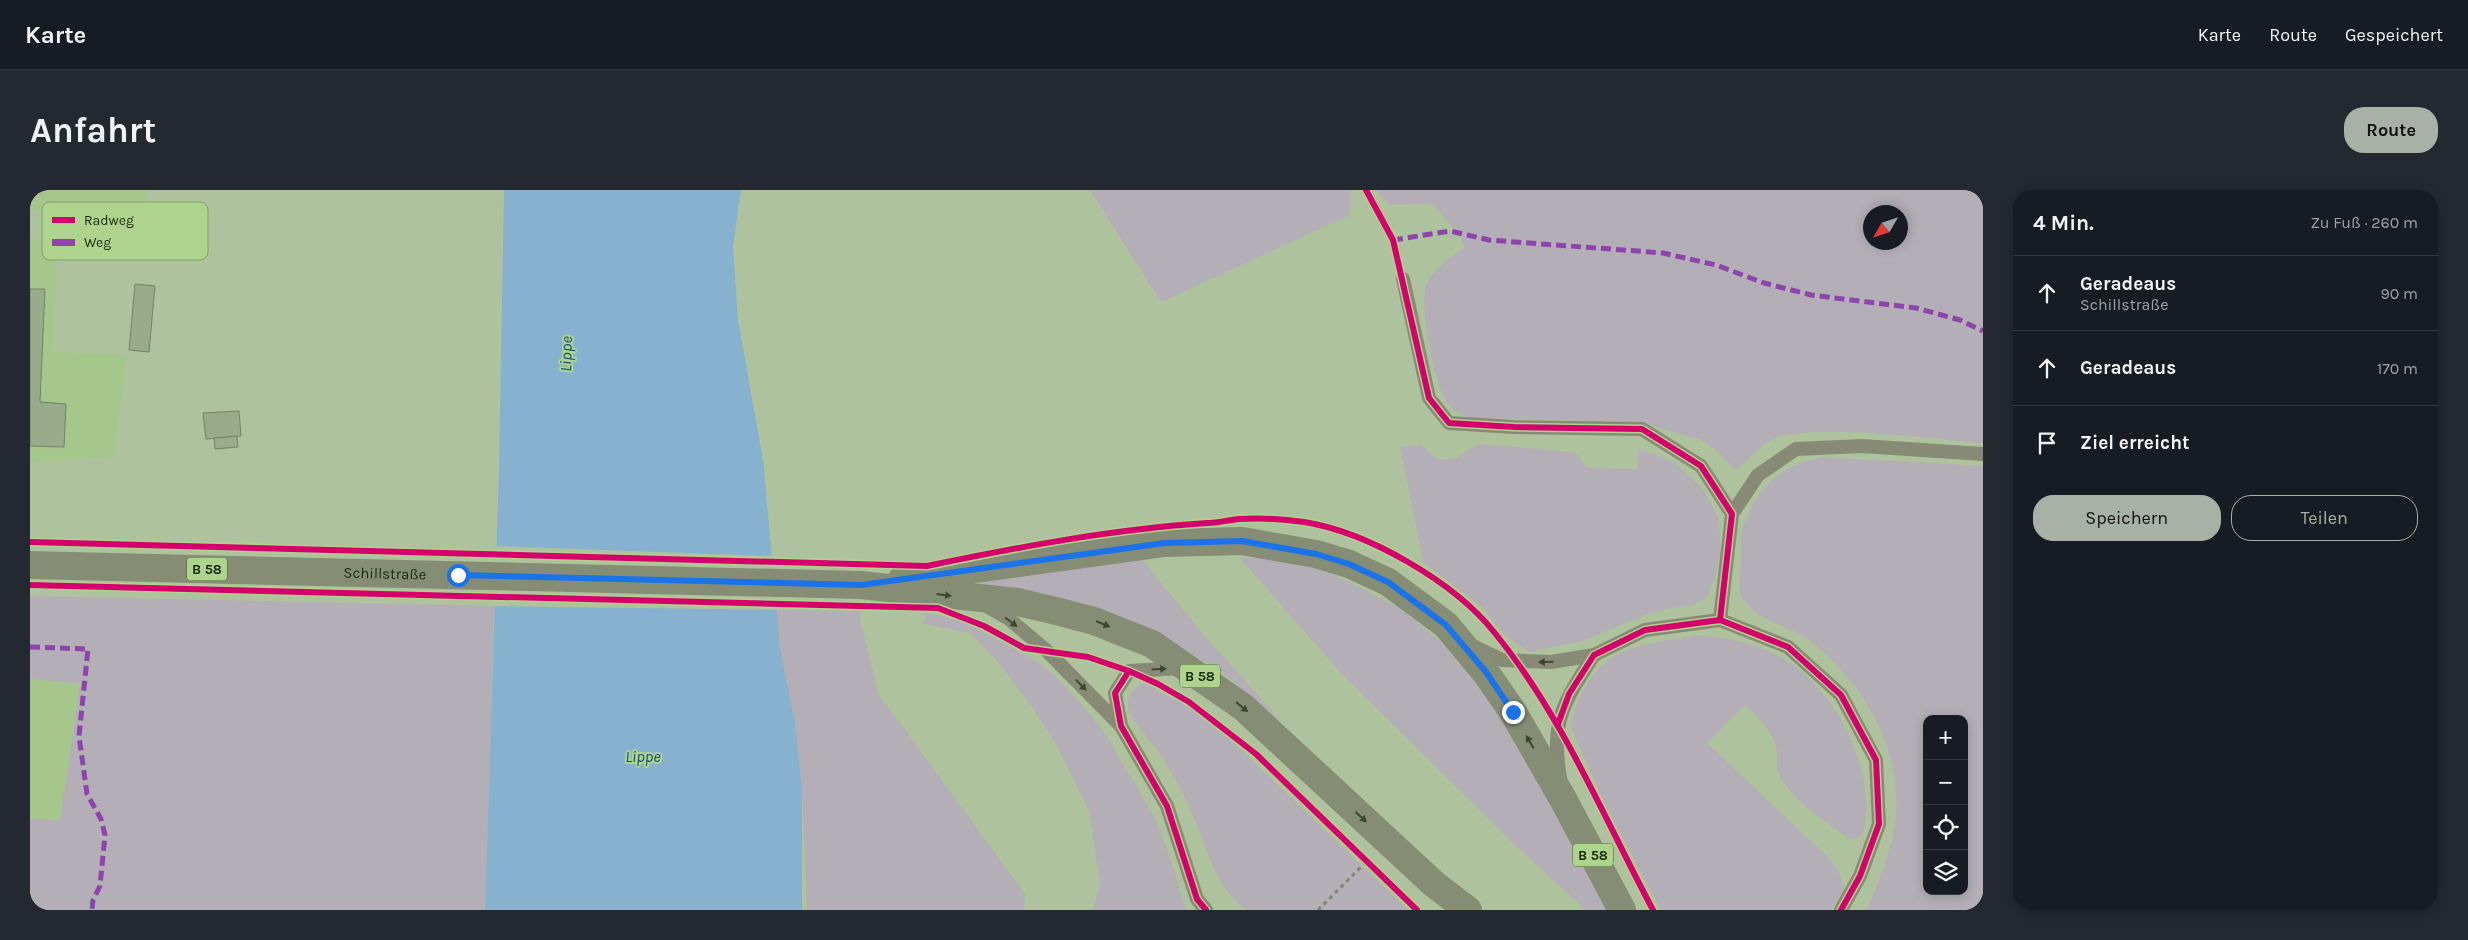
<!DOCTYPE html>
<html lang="de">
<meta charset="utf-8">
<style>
body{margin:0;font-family:Karla,sans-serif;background:#242831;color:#f1f3f6}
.controls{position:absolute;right:15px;bottom:15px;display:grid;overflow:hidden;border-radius:10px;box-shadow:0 2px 12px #0003}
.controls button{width:45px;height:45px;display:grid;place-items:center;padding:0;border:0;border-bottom:1px solid #363941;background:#171b24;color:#f1f3f6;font:25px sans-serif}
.compass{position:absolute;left:1833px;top:15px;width:45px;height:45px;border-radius:50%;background:#171b24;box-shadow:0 2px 12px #0003;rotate:231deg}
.stop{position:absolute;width:15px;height:15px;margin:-11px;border:4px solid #1a73e8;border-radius:50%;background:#fff}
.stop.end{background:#1a73e8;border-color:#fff;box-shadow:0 1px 5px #0008}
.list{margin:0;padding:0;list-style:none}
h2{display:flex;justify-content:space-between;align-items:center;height:65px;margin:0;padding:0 20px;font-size:21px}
h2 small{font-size:16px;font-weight:400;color:#9ea1a6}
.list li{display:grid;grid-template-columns:32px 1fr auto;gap:15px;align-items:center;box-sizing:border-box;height:75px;padding:0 20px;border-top:1px solid #363941}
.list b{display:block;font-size:19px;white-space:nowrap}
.list p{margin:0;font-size:16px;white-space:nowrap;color:#9ea1a6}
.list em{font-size:16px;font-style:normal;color:#9ea1a6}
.actions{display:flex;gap:10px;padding:15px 20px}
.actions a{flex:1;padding:11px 0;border:1px solid #a8b1a5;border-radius:20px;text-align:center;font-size:18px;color:#a8b1a5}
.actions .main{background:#a8b1a5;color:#111}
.icon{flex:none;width:28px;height:28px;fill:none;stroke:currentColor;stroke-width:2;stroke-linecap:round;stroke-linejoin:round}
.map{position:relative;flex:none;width:1953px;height:720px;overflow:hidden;border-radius:20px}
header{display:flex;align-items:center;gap:30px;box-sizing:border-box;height:70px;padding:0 25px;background:#171b24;border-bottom:1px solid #363941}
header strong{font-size:24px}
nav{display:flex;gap:28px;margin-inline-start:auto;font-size:18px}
.intro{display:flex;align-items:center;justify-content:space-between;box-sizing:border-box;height:120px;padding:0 30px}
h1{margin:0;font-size:35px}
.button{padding:12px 22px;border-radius:20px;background:#a8b1a5;color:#111;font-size:18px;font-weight:700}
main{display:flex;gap:30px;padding:0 30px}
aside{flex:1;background:#171b24;border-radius:20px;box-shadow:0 2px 12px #0003}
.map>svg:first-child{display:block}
</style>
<header>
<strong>Karte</strong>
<nav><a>Karte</a><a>Route</a><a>Gespeichert</a></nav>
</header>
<div class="intro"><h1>Anfahrt</h1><a class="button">Route</a></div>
<main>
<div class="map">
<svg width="1953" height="720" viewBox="0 0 1953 720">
<rect width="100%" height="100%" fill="#aec39d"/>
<g fill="#a6c78b">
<polygon points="0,0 118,0 116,16 0,20"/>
<polygon points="0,49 28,50 23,162 97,165 84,267 0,272"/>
<polygon points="0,489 50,494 30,631 0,629"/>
</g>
<g fill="#b4aeb7" fill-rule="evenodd">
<polygon points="1060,0 1320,0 1320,25 1131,112"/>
<path d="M1346,0h607v253c-47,-3 -174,-22 -212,-3 -12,7 -24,21 -35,30l-21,-21 -14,-9 -61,-18 -167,-4c-9,-3 -17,-4 -23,-12 -16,-18 -31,-97 -24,-120 6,-16 24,-29 38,-38l-4,-12 -27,-32 -43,1zM1840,22h30v30h-30z"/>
<polygon points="1448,254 1545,262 1557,278 1607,279 1609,259 1644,272 1673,299 1688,327 1691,360 1685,387 1677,407 1661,416 1642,417 1607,428 1553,451 1499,462 1472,443 1452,417 1393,372 1370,257 1391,255 1408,270 1426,268"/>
<path d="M1792,267l161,9v444h-116c12,-30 26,-61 29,-94 5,-70 -33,-134 -87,-176 -20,-15 -53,-19 -66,-41 -7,-10 -3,-25 -2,-37 0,-11 -1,-27 3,-37 14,-40 38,-60 78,-68zM1897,529h37v172h-37z"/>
<polygon points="1222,363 1281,376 1318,391 1373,420 1437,475 1498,567 1550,672 1578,720 1556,720 1489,659 1310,482 1210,368 1222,368"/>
<polygon points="1110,367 1179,451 1253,533 1189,480 1142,453 951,398 949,392"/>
<polygon points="0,406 464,416 455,720 0,720 0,629 30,630 50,494 0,489"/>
<polygon points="746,420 830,421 831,432 848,503 995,704 994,720 777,720 772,599 765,533 750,459"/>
<polygon points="896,423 933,431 1008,472 1022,483 1048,510 1074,542 1123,624 1140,667 1156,720 1063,720 1070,693 1059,621 1028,558 1000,514 967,471 941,443 894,434"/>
<path d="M1671,445c22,3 46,7 67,16 63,26 111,116 95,183l-11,6c-23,-16 -55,-35 -70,-60 -7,-10 -4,-17 -5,-29 -2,-17 -20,-36 -32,-46l-38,38 121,114 10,13 6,19 -13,21h-170l-55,-104 -36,-81c23,-77 58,-79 131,-90z"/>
<path d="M1113,493l44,23 49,39 172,165h-162c-31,-26 -35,-50 -49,-85 -10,-23 -21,-47 -35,-68 -7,-11 -30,-36 -33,-46 -4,-14 4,-22 14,-28z"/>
</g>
<polygon fill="#86b2cf" points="474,0 711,0 703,57 708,130 733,270 750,458 765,533 772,599 772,720 455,720 469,278"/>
<polygon fill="#aec39d" points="464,356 743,366 748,420 462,416"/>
<g fill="#9aab8c" stroke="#738365">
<polygon points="105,94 125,96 119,162 99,160"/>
<polygon points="0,99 15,99 10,212 36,214 34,257 0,256"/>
<polygon points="209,221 211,246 176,249 173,223"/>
<polygon points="207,246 208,257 185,259 184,248"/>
</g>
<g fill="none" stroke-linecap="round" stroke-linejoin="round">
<polyline stroke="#808672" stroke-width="3" stroke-dasharray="4 4" stroke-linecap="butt" points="1288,720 1336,672"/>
<g stroke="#878b76" stroke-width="14">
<polyline points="1373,89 1399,208 1419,233 1484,237 1612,239 1671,276 1702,324"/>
<polyline points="953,414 979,429 1017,461 1091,536 1137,616 1167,709 1176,720"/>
<polyline points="1690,430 1702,324 1728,285 1766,259 1832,256 1953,264"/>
<polyline points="1443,456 1472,470 1521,472 1564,465 1615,440 1690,430 1758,457 1811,505 1846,570 1849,634 1830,686 1811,720"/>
<polyline points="1091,536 1085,503 1099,481 1152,478"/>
<path d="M1530,588c-10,-57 4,-76 34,-123"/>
</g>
<g stroke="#858d74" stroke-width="28">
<path id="s1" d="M0,375l831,20 157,17 38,9 38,10 58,23 91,63 191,177 34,26"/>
<polyline points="872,389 1135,353 1212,351 1286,364 1319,374 1358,392 1416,435 1456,483 1483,522 1533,609 1592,720"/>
</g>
<g stroke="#8e44ad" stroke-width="5" stroke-dasharray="10 5" stroke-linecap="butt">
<polyline points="1363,50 1420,41 1459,50 1633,63 1686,75 1734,93 1781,105 1886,118 1930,130 1953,141"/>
<polyline points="0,457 58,459 49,546 57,604 71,629 75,645 70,696 63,710 62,720"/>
</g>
<defs>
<g id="cycleway">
<polyline points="1336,0 1363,50 1399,208 1419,233 1484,237 1612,239 1671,276 1702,324 1690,430"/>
<path d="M0,352l897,24c92,-19 186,-37 280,-43 11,0 21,-3 32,-4 20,-1 45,0 65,3 64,10 150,60 190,110 68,83 109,184 159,278"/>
<polyline points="0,395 908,418 954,436 994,458 1058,467 1099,481 1128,494 1159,512 1226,564 1387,720"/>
<polyline points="1099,481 1085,503 1091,536 1137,616 1167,709 1176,720"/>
<polyline points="1528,534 1539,504 1564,465 1615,440 1690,430 1758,457 1811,505 1846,570 1849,634 1830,686 1811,720"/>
</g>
</defs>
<use href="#cycleway" stroke="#add38d" stroke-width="9"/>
<use href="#cycleway" stroke="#d6006c" stroke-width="6"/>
</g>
<defs><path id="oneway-solid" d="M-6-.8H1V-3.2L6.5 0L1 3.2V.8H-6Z" transform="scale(1.25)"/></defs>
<g fill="#3c482d">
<use href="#oneway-solid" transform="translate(914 405) rotate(7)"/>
<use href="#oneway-solid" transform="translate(1073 434) rotate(22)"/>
<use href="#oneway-solid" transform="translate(1212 517) rotate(39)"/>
<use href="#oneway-solid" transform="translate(1500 552) rotate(-120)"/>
<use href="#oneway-solid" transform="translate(1331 627) rotate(43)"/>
</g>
<g fill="#3c482e">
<use href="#oneway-solid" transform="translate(981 432) rotate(37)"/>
<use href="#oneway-solid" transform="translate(1516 472) rotate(178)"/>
<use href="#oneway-solid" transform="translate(1129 479) rotate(-3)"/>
<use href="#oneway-solid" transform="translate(1051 495) rotate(46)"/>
</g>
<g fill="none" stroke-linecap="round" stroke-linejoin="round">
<polyline stroke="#1a73e8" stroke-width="6" points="428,385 831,395 1135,353 1212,351 1286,364 1319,374 1358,392 1416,435 1456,482 1483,522"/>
</g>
<g text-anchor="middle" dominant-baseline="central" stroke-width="4" stroke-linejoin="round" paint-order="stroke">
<g fill="#add38d" stroke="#485d35" stroke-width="1">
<rect x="157" y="367.5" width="40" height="23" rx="4"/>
<rect x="1150" y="474.5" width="40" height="23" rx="4"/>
<rect x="1543" y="653.5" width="40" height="23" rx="4"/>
</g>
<g font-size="14" font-weight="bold" fill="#1c2b0f">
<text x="177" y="379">B 58</text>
<text x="1170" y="486">B 58</text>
<text x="1563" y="665">B 58</text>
</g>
<g font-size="15" fill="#1c2b0f" stroke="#add38d">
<text stroke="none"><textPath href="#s1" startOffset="355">Schillstraße</textPath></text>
</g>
<g font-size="16" font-style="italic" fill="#144c81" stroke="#add38d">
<text transform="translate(536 164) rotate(-88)">Lippe</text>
<text x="613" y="566">Lippe</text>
</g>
</g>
<rect x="12" y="12" width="166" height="58" rx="8" fill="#add38d" stroke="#82a167" stroke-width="1"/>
<rect x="22" y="27" width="23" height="6" fill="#d6006c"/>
<rect x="22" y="49" width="23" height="7" fill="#8e44ad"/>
<g font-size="14" fill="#1c2b0f">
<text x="54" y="35">Radweg</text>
<text x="54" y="57">Weg</text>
</g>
</svg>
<div class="controls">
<button>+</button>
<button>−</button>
<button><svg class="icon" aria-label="locate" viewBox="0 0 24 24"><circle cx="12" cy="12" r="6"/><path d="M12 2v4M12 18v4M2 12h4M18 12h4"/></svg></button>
<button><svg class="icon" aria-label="layers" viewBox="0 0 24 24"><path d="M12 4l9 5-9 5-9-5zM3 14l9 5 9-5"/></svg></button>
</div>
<svg class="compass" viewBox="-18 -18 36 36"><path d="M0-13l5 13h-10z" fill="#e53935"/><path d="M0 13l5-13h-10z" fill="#9ea1a6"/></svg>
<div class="stop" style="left:428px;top:385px"></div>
<div class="stop end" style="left:1483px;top:522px"></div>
</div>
<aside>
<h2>4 Min.<small>Zu Fuß · 260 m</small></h2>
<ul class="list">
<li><svg class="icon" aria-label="ahead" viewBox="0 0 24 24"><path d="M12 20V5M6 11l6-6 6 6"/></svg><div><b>Geradeaus</b><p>Schillstraße</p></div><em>90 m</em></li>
<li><svg class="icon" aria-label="ahead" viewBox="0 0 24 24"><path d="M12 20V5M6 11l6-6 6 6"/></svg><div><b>Geradeaus</b></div><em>170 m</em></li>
<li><svg class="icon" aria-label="arrive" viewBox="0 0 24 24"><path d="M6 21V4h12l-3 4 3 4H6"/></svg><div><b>Ziel erreicht</b></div></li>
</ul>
<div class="actions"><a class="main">Speichern</a><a>Teilen</a></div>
</aside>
</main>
